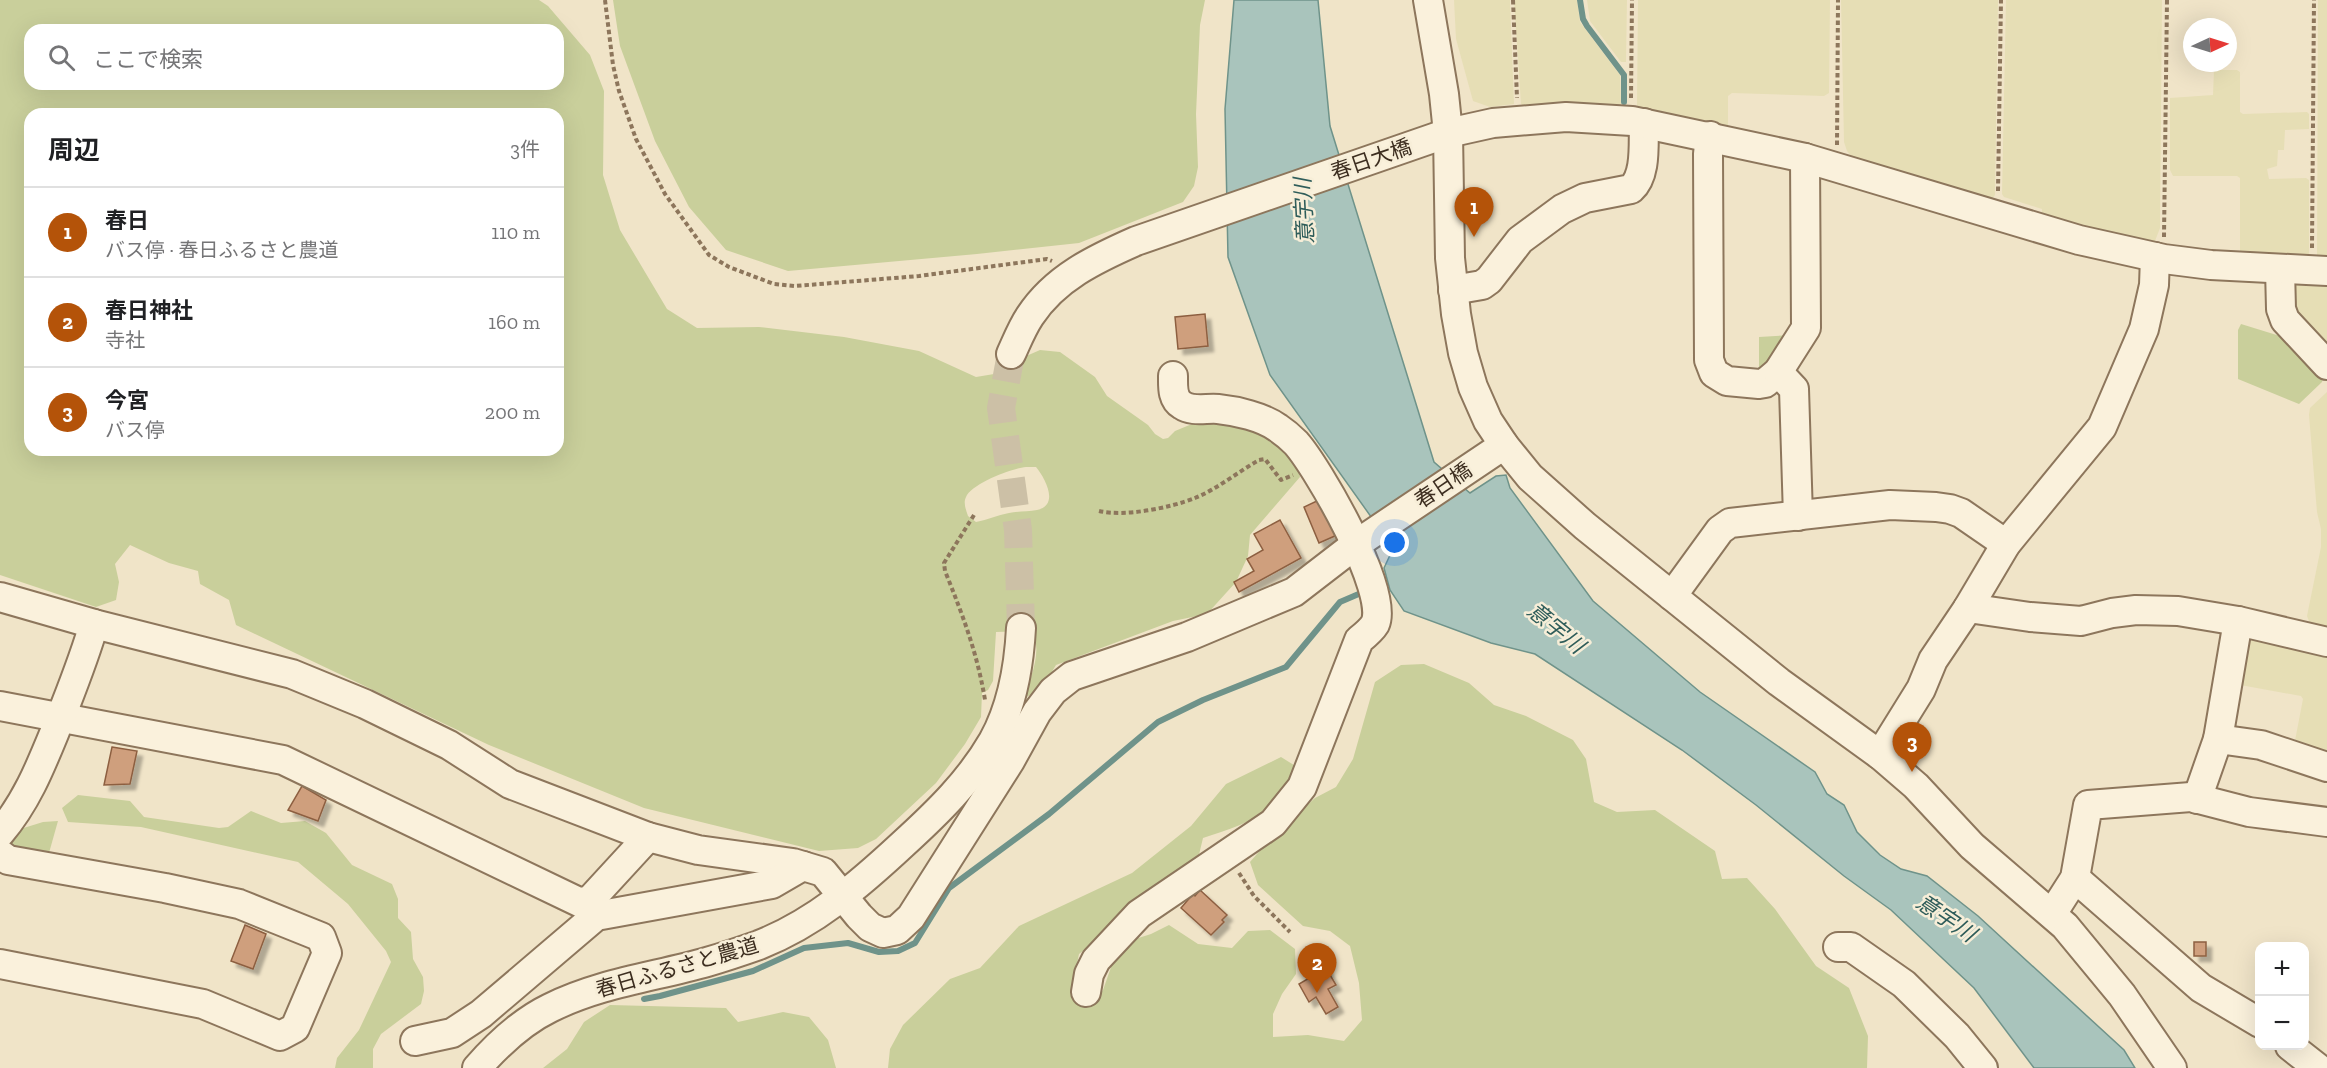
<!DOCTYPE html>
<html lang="ja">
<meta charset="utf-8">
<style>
body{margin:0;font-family:"Zilla Slab","Noto Sans JP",serif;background:#f2f2f2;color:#202124}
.controls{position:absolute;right:18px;bottom:18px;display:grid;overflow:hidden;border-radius:12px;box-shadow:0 6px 24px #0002}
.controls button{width:54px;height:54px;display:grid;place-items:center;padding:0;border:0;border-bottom:2px solid #e0e0e0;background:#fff;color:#202124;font:30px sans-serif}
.compass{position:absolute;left:2183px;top:18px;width:54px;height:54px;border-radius:50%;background:#fff;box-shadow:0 6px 24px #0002;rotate:86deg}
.you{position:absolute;left:1395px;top:543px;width:21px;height:21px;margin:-15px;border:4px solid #fff;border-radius:50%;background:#1a73e8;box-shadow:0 0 0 9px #1a73e833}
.badge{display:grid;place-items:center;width:39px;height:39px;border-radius:50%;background:#b45309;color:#fff;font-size:20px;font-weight:700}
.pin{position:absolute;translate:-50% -50px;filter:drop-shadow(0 2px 3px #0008)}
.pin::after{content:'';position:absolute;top:32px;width:21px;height:18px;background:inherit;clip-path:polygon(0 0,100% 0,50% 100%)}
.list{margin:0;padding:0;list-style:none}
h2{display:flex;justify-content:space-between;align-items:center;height:78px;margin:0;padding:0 24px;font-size:26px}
h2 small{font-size:20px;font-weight:400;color:#757577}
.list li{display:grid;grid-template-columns:39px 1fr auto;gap:18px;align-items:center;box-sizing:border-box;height:90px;padding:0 24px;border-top:2px solid #e0e0e0}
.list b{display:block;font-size:22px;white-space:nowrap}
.list p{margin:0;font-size:20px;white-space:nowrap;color:#757577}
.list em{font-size:20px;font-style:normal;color:#757577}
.icon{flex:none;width:33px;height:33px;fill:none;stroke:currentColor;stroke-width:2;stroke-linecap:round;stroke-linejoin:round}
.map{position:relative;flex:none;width:2327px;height:1068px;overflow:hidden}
.search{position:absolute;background:#fff;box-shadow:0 6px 24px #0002;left:24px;top:24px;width:540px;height:66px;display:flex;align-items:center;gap:15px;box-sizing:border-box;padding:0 21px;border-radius:18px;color:#757577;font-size:22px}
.panel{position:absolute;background:#fff;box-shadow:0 6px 24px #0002;left:24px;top:108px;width:540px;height:348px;border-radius:18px}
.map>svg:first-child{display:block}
</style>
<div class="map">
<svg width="2327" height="1068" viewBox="0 0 2327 1068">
<defs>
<filter id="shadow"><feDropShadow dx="5.5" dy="5.5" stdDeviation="1.5" flood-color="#0004"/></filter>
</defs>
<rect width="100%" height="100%" fill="#f0e4c8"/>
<g fill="#e6deb5">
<polygon points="1454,0 1510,0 1514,104 1490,107 1473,101 1456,39"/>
<polygon points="1514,0 1577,0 1580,22 1620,75 1621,106 1586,104 1525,107 1521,104"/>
<polygon points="1587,0 1627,0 1626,62 1621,62 1590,21"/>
<polygon points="1638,0 1830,0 1829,93 1824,96 1732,93 1728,96 1728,125 1724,127 1641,112 1637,105"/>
<polygon points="1841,0 1998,0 1995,195 1990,201 1853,158 1847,151 1844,142"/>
<polygon points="2006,0 2162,0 2160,228 2155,241 2149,244 2041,219 2042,209 2004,197 2002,194"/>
<polygon points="2318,0 2327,0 2327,260 2317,256"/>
<polygon points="2214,70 2237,70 2240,72 2240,112 2243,114 2307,112 2309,114 2309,129 2285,130 2284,150 2278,150 2277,166 2267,169 2269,179 2306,178 2309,180 2309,256 2240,255 2240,178 2237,176 2173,176 2170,170 2170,98 2213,95"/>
<polygon points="2327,279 2327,350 2300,319 2296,308 2293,282"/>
<polygon points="2327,392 2327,630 2310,624 2307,616 2321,547 2321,529 2317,512 2309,415 2310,408"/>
<polygon points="2242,635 2327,647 2327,762 2293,751 2303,699 2301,696 2235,684"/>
</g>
<g fill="#c9cf9b" fill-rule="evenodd">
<path d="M0,0h539l9,6 42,49 14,36 -1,84 17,55 47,79 30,19 62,-1 85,10 75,14 57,26 24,-4 24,-16 16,-7 20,2 35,25 12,19 41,29 7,9 8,5 5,-1 7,-7 34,-14 44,4 42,28 5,28 -50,58 -2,21 -12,26 -29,32 -34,7 -117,44 -14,23 -19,11c7,-19 21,-50 8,-68l-35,1 -3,49 -5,9 -6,3 -1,24 -16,27 -29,39 -60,56 -18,9 -39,3 -175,-43 -155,-63 -253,-120 -7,-25 -29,-16 -2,-13 -29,-8 -39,-18 -15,19 4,18 -3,18 -20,7 -96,-32zM30,30h528v54h-528zM30,114h528v336h-528zM1026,467h10c9,11 24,38 1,43 -9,2 -19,1 -28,3 -12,2 -21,7 -33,9l-8,-6c-2,-6 -5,-13 -2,-19 5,-13 46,-29 60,-30z"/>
<polygon points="613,0 1205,0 1200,25 1196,114 1198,167 1194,186 1183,202 1079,243 977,254 788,271 726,250 689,207 655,141 620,46"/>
<polygon points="2241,324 2290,339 2324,374 2322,382 2299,404 2238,379 2238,330"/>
<polygon points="1792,335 1759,377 1759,337"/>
<path d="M1424,664l45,19 25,22 32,11 47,24 13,19 8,43 23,10 38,-2 60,41 7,28 25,-1 28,31 41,57 33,22 19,48 -1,32h-979l2,-19 13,-24 47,-46 30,-11 39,-42 113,-53 59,-47 35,-42 55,-27 16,10c-10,45 -55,58 -94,71l-6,25 -118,91 -7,35 8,12h16l7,-11 12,-34 11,-14 25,-8 18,-9 29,19 34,4 16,-17 22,-1 25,19 1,25 -14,20 -9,20v23l35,-2 36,6 18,-21 -3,-37 -9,-37 -20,-15 -27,-5 -45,-41 -8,-23 20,-23 45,-41 21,-11 17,-28 22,-77 26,-17z"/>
<polygon points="78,795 130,801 144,817 219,828 228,827 251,811 281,823 305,821 326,833 352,865 392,884 398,899 398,918 411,932 413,959 423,977 424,991 421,1004 381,1034 373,1049 373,1068 335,1068 337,1058 359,1030 391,962 386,951 348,904 298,862 141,827 68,822 62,808"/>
<polygon points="58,821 47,860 11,852 4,842 14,831 43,822"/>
<polygon points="610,1005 726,1008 738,1022 783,1012 809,1017 828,1040 836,1068 543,1068 567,1049 584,1022"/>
</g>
<polygon fill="#a9c4bc" stroke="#6f938a" stroke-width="1.5" points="1234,0 1318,0 1330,126 1434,462 1470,493 1496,476 1506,475 1510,488 1593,601 1700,692 1815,772 1827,794 1844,805 1857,832 1880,855 1901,869 1927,876 1978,916 2124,1050 2135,1068 2034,1068 1974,988 1891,910 1844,876 1756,805 1682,750 1535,654 1491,643 1404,611 1390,590 1384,568 1391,553 1389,542 1270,375 1228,257 1225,109"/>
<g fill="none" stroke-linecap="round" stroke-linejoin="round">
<g stroke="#6f938a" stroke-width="6">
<polyline points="1580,0 1583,19 1587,26 1624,75 1624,102"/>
<polyline points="644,999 660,996 753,971 804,948 848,943 879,952 898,951 915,943 949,888 1049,814 1158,722 1203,700 1286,667 1340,602 1361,593"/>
</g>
</g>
<g fill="#cf9f7d" stroke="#8d5f41" stroke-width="1.5" filter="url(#shadow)">
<polygon points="1205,314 1208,346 1178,349 1175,317"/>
<polygon points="1321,499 1337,535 1319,543 1304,507"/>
<polygon points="1280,520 1301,558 1239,592 1234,582 1254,571 1247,559 1263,550 1254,534"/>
<polygon points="112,747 137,751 130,784 104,785"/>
<polygon points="302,786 326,800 318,821 288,810"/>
<polygon points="1200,890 1227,915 1222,920 1224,922 1211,935 1181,908 1193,894 1195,896"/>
<polygon points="245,925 266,934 253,969 231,961"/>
<rect x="2194" y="942" width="12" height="14"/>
<polygon points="1326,968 1336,985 1328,989 1338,1007 1326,1014 1316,997 1309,1002 1299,984"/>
</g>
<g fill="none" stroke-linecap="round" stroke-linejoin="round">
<polyline stroke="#ccc0a6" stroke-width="28" stroke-dasharray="28 14" stroke-linecap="butt" points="1011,354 1001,408 1018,530 1021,628"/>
<defs>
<g id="minor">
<polyline points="1428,0 1444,94 1448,133 1450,258 1456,314 1463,353 1473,387 1488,421 1504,445 1530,477 1585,526 1779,682 1880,755 1916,786 1972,846 2065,926 2122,995 2172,1068"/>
<polyline points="1710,136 1708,154 1709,360 1714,373 1727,381 1759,384 1765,383 1778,372 1806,328 1805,158"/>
<polyline points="2280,269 2281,309 2285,320 2327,365"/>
<path d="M1453,290l29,-5 7,-5 31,-40 42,-31 23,-11 46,-9c16,-14 12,-46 13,-66"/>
<path d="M1011,354c6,-13 11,-26 19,-38 25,-38 65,-57 106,-75l312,-108 45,-10 73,-6 66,4 173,37 274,82 85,19 47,6 116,6"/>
<polyline points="1778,372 1794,389 1798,516"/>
<polyline points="1672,596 1720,530 1730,523 1890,505 1936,507 1950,509 1961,513 2006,544"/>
<polyline points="0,597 94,624 292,674 365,704 449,745 510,784 648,837 698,850 793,863 823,872 859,916 870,927 883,933 897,930 911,917 1010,761 1037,712 1053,691 1072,676 1187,637 1294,592 1355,545 1504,445"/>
<polyline points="1968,608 2030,617 2081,621 2112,613 2136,610 2178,611 2238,621 2327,642"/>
<polyline points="0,706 283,760 581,903 591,899 648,837"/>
<polyline points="2218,739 2261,745 2327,767"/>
<polyline points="1880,755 1921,689 1933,660 1968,608 2006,544 2102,427 2144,329 2154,285 2155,257"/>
<polyline points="2197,799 2218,739 2238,621"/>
<path d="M0,833c29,-34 43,-73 60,-114 12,-31 25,-63 34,-95"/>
<polyline points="0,854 8,860 165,888 239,904 321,937 327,953 295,1028 280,1036 203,1004 0,964"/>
<polyline points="2075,878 2201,988 2260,1023"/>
<polyline points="2052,914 2075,878 2088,805 2191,797 2249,812 2327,822"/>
<polyline points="1838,947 1851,947 1904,984 1957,1036 1983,1068"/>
<path d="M1086,992l3,-18 7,-14 43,-46 134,-91 29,-36 57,-147c5,-4 13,-11 16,-16 15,-32 -57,-156 -79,-181 -5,-5 -12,-11 -18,-15 -15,-11 -41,-17 -60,-19 -12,-1 -26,3 -36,-4 -10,-6 -9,-18 -9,-29"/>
<polyline points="415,1041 452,1033 481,1014 596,916 772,884 803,866"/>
<polyline points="2290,1046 2318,1068"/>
<path d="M477,1068c21,-24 44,-46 73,-60 50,-25 104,-31 157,-46 17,-5 35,-11 52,-17 56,-22 101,-61 144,-101 34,-31 67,-63 90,-103 19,-34 26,-75 28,-113"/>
</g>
</defs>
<use href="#minor" stroke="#8d765c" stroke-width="32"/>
<g stroke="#8d765c" stroke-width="4" stroke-dasharray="4.5 3" stroke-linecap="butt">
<polyline points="605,0 613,65 619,91 636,139 665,194 691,230 709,255 729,267 774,284 795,286 919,276 1047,259 1052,261"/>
<polyline points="1513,0 1517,98"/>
<polyline points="1631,98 1632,0"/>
<polyline points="1837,145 1838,0"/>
<polyline points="1998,191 2001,0"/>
<polyline points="2164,237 2167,0"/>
<polyline points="2312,248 2314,0"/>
<path d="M1099,511c25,6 71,-3 96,-13 22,-9 43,-26 64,-38l6,-1 16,21 12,-5"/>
<path d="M974,515l-30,48 1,8c18,45 32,81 40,129"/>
<polyline points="1239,873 1254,896 1290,932"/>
</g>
<use href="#minor" stroke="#faf1dc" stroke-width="28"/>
</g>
<g text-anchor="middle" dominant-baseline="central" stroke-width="5" stroke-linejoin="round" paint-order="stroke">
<g font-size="21" fill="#3d2e20" stroke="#f7eed8">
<text transform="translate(1371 159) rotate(-19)">春日大橋</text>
<text transform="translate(1443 485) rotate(-34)">春日橋</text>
<text transform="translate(677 967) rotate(-16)">春日ふるさと農道</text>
</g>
<g font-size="22" font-style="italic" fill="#2f5d5a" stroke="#f7eed8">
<text transform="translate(1304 211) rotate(-93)">意宇川</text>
<text transform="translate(1556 628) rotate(39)">意宇川</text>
<text transform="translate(1946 918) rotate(34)">意宇川</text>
</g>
</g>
</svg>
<div class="controls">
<button>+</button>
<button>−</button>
</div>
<svg class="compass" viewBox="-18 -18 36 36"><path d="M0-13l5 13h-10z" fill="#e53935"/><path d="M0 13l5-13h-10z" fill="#757577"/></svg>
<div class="you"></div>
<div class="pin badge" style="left:1474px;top:237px">1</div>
<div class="pin badge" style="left:1317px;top:993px">2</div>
<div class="pin badge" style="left:1912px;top:772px">3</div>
<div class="search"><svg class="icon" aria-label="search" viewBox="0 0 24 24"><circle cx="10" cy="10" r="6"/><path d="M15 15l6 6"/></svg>ここで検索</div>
<section class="panel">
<h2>周辺<small>3件</small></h2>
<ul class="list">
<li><span class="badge">1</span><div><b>春日</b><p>バス停 · 春日ふるさと農道</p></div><em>110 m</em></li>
<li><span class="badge">2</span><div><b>春日神社</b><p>寺社</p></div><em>160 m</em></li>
<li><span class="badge">3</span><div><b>今宮</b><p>バス停</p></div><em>200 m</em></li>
</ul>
</section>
</div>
